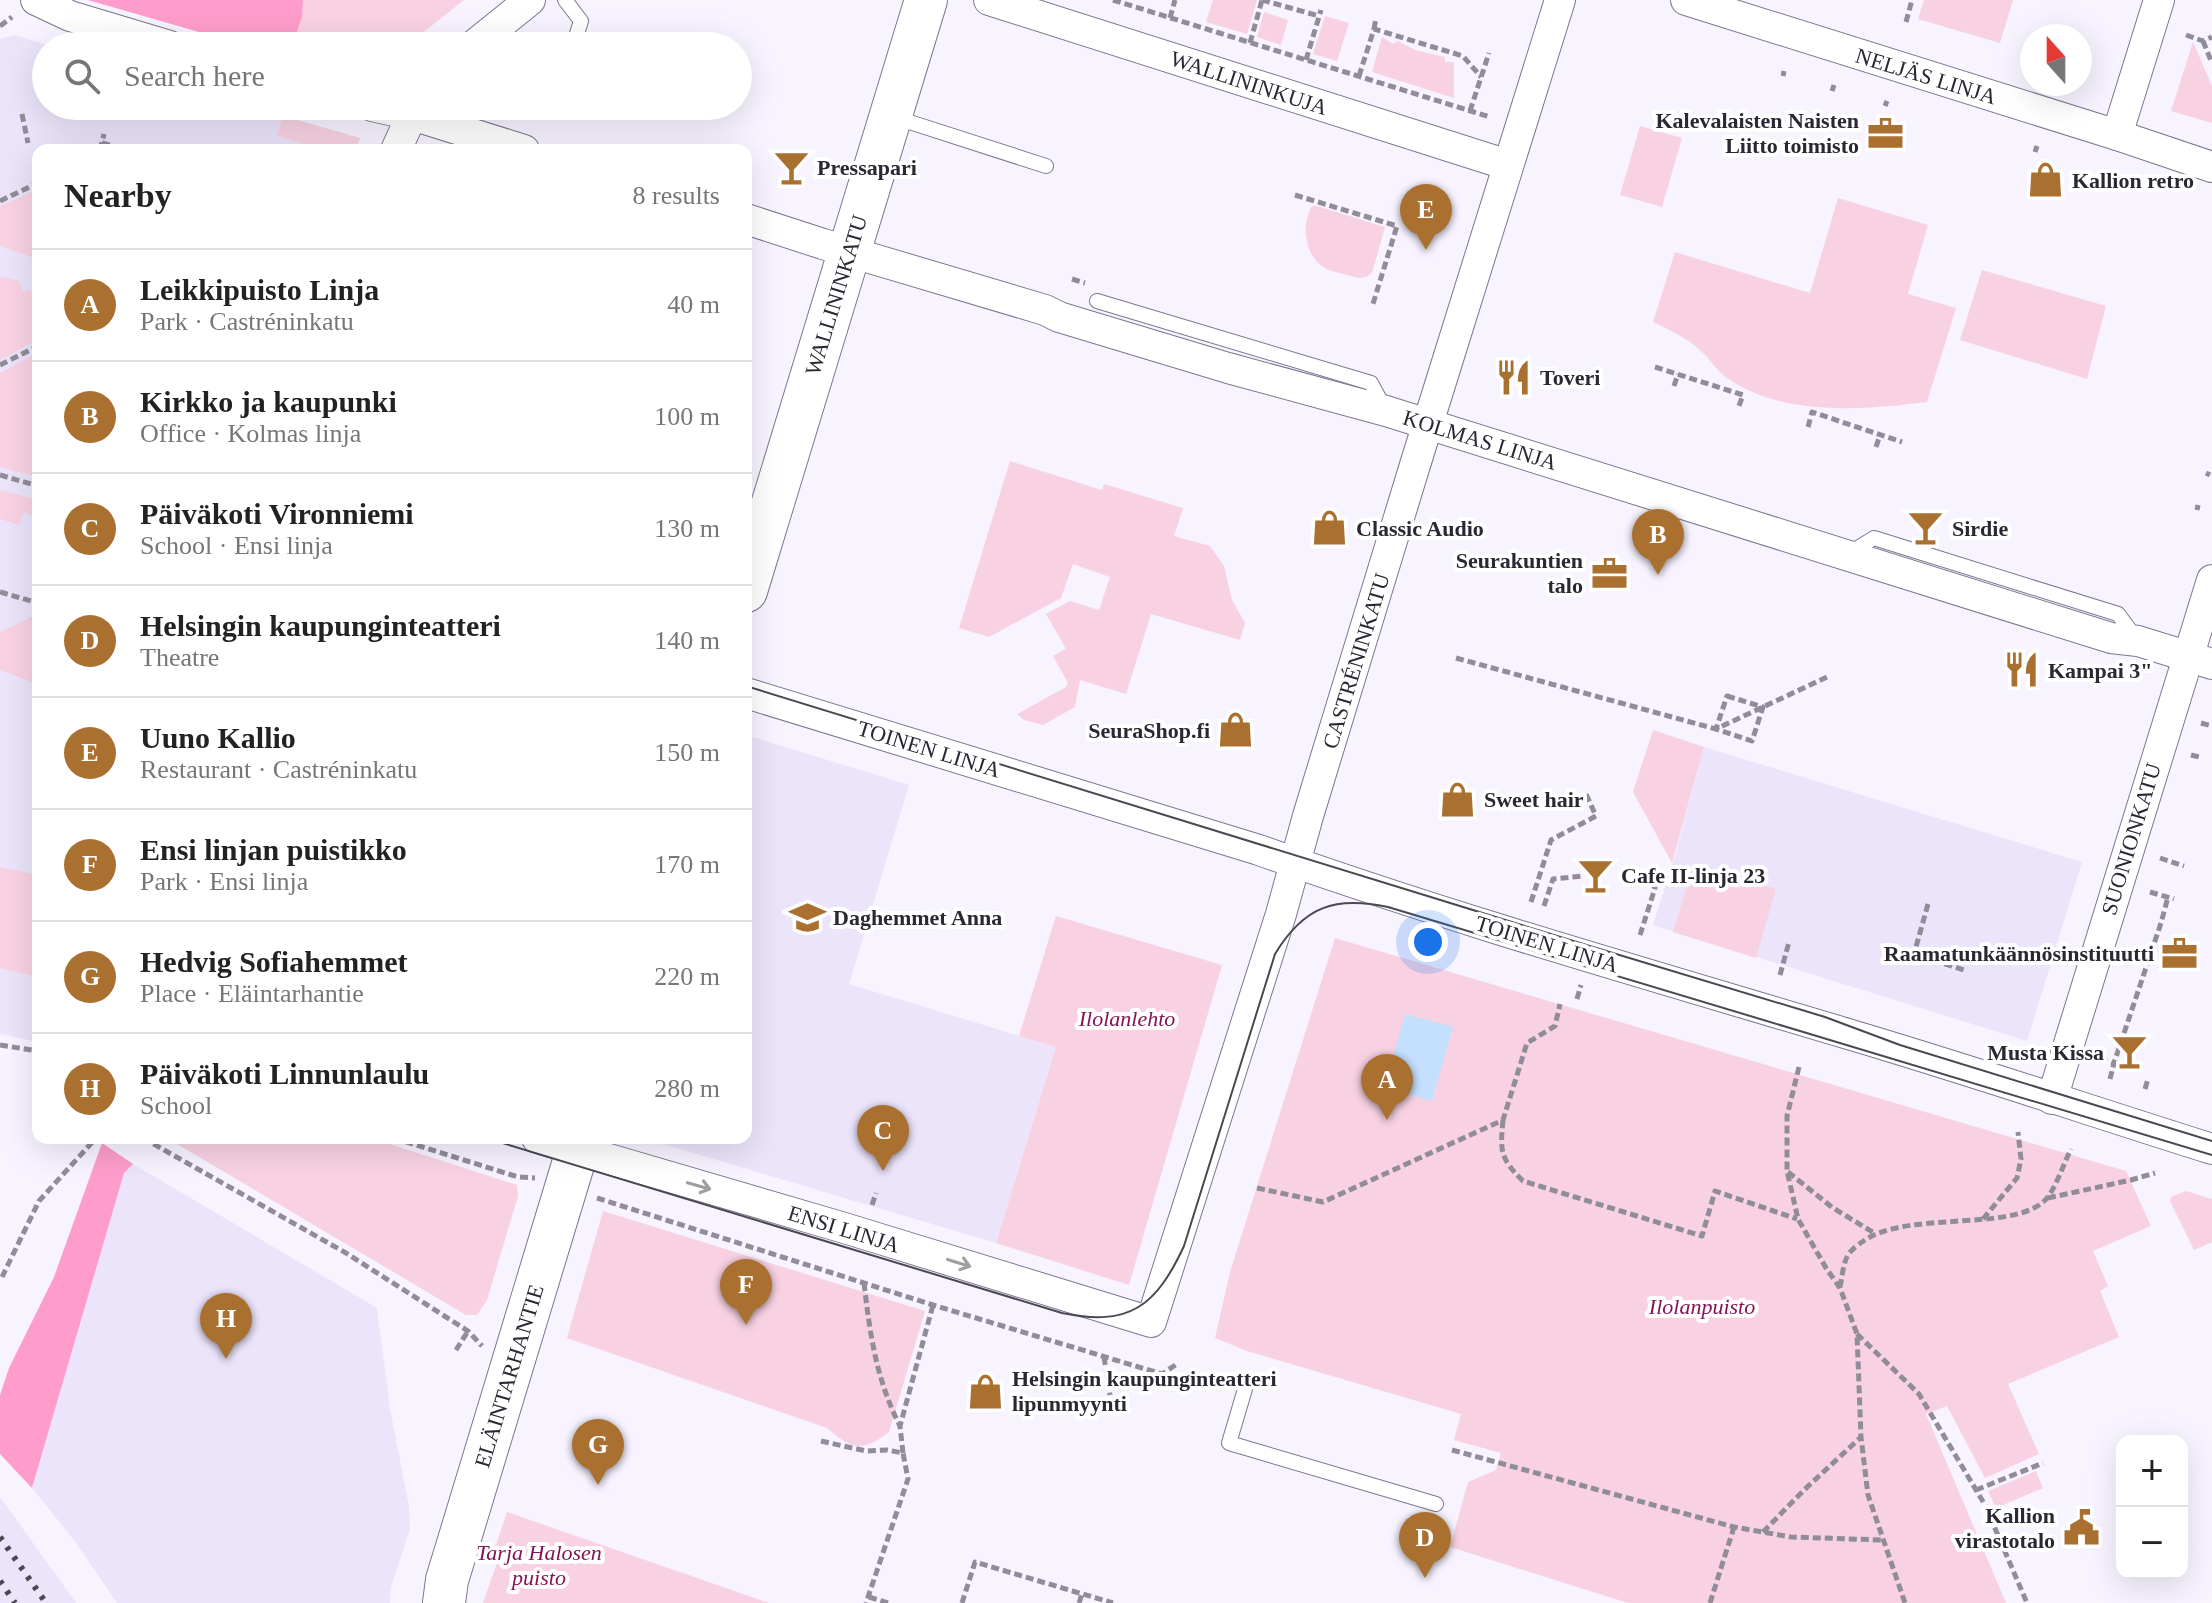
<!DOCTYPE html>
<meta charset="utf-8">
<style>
body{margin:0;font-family:"Times New Roman",serif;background:#f6f6f6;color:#222}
.controls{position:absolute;right:24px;bottom:24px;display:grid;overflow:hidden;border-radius:16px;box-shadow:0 8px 32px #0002}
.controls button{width:72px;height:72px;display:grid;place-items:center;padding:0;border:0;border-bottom:2px solid #e0e0e0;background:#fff;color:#222;font:40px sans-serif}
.compass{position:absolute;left:2020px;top:24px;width:72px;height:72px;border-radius:50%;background:#fff;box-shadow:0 8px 32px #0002;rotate:339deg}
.you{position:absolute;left:1428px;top:942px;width:28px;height:28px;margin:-20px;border:6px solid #fff;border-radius:50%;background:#1a73e8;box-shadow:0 0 0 12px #1a73e833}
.badge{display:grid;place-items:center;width:52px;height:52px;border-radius:50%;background:#aa7030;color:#fff;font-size:26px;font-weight:700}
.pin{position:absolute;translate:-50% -66px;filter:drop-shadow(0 2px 4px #0008)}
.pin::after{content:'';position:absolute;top:42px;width:28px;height:24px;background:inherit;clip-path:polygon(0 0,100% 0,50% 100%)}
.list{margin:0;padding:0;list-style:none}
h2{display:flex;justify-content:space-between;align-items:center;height:104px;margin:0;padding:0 32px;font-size:34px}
h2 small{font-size:26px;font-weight:400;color:#767676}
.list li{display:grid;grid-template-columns:52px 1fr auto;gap:24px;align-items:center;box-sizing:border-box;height:112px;padding:0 32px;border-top:2px solid #e0e0e0}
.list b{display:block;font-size:30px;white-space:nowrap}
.list p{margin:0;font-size:26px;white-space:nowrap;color:#767676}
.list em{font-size:26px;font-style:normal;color:#767676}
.icon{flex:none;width:44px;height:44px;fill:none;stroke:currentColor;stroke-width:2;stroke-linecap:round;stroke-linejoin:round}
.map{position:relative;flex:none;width:2212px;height:1603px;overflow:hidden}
.search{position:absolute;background:#fff;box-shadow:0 8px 32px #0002;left:32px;top:32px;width:720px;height:88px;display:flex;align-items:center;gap:20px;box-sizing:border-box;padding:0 28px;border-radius:44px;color:#767676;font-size:30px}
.panel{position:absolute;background:#fff;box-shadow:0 8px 32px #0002;left:32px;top:144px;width:720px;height:1000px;border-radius:16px}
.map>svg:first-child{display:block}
</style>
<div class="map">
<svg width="2212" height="1603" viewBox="0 0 2212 1603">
<rect width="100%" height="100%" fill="#f7f3ff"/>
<g fill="#ebe4fb">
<polygon points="14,35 51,46 46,46 46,106 247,106 360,138 356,150 38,150 38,1042 0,1034 0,39"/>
<polygon points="746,735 909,785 849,984 1056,1047 996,1243 643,1138 746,1138"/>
<polygon points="1704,747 2082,862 2027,1041 1653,925 1675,856"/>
<polygon points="133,1164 377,1308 390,1409 409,1507 410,1529 391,1587 390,1603 117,1603 74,1540 32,1488 124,1173"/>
<polygon points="0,1497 76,1603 0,1603"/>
</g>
<g fill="#f8d2e3">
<polygon points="88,0 464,0 406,46 248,46"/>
<polygon points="1213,0 1257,0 1247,34 1206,22"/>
<polygon points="1924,0 2013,0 2000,43 1918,19"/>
<polygon points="1264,12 1288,20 1281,45 1257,37"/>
<polygon points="1325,16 1349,23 1337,61 1313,54"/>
<polygon points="1382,37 1393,44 1398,41 1415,50 1445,57 1445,62 1454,62 1454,98 1372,72"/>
<polygon points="2193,42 2212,86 2212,123 2171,111"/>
<polygon points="283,116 360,138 356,150 303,150 304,144 277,136"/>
<polygon points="1640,126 1682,138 1662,207 1620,195"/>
<polygon points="38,189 38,259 0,246 0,206"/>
<path d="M1838,198l90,27 -20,69 48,14 -29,94c-64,8 -144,15 -200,-24 -10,-7 -17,-19 -26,-27 -14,-13 -31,-21 -48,-29l22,-70 135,41z"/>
<path d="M1312,206h5l68,21 -13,46c-10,8 -17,4 -29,1 -6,-2 -13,-3 -18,-6 -21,-12 -24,-44 -13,-62z"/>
<polygon points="1982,270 2106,306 2087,379 1960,340"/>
<polygon points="0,277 20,281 22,291 31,290 32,300 38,297 38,339 0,360"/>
<polygon points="38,353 38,477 0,467 0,373"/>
<polygon points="1010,461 1102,490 1104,484 1183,508 1174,536 1210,546 1224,566 1232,600 1245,623 1240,640 1151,614 1126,694 1080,680 1075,707 1043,725 1024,720 1017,714 1066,687 1068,683 1053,656 1066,649 1046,614 1070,601 1099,610 1110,577 1073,564 1061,598 989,637 959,628"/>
<polygon points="0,490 38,500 38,517 23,512 19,525 0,519"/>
<polygon points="38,614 38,684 0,670 0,632"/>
<polygon points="1653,730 1704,747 1672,863 1633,792"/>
<polygon points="1694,863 1776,889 1756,958 1673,932"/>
<polygon points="0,867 38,875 38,977 0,968"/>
<polygon points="1056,916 1222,965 1129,1285 996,1243 1056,1047 1019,1036"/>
<polygon points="1335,938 2126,1171 2151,1226 2093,1251 2108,1286 2100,1291 2119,1337 2008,1384 2039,1454 1985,1478 1947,1406 1926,1414 2006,1603 1628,1603 1450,1547 1468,1482 1496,1470 1501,1453 1454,1440 1461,1414 1247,1351 1215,1338 1230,1272"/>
<polygon points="167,1138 371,1138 517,1185 518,1196 487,1300 477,1315 466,1315"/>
<polygon points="2186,1191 2212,1199 2212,1242 2194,1250 2170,1201 2171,1197"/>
<path d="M603,1211l322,100 -36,121c-27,21 -38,17 -62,-4l-260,-90z"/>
<polygon points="2036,1471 2043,1488 1996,1508 1988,1491"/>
<polygon points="507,1512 769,1603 483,1603 500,1554 494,1551"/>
</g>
<g fill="#fe9dcb">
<polygon points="88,0 303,0 302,17 292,46 248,46"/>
<polygon points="102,1143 133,1164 124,1173 32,1488 0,1454 0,1395 9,1368 54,1277"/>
</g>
<polygon fill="#c4e0fe" points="1405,1014 1453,1027 1432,1101 1384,1088"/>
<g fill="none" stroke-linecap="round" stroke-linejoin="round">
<defs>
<g id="lane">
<polyline points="565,0 581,21 573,46"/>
<polyline points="894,117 1046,166"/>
<polyline points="1097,301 1371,383 1384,407"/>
<polyline points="1848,554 1874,538 2118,614 2135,637"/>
<polyline points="1245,1389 1229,1443 1436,1504"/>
</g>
<g id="street">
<polyline points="36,0 70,16 170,46"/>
<polyline points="989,0 1508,165"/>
<polyline points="1686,0 2117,135 2212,167"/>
<polyline points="473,46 530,0"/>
<polyline points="372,106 412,115 524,150"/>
<polyline points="2117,135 2159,0"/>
<polyline points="396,150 416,106"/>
<polyline points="746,219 823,244 1045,310 1059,317 1228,368 1386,411 2111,638 2138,641 2212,664"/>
<path d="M746,693l513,157c194,69 392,125 589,184 122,36 243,77 364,115"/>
<polyline points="2052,1099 2212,580"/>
<polyline points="537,1138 841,1227 1151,1322 1281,914 1308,816 1415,465 1560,0"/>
</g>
<g id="secondary">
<polyline points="746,591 926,0"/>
<polyline points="444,1603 447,1580 465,1521 581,1138"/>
</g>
</defs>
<use href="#lane" stroke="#7e7690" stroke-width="16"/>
<use href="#street" stroke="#7e7690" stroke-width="32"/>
<use href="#secondary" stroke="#7e7690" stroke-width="44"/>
<g stroke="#908c98" stroke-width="5" stroke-dasharray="8 4" stroke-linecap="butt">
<polyline points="1113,0 1490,117"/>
<polyline points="1262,0 1319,16"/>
<polyline points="1170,18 1175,0"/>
<polyline points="1906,22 1912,0"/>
<polyline points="0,26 12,17"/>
<polyline points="1374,29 1376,18"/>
<polyline points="2186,35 2203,41 2212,37"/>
<polyline points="2203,41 2212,63"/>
<polyline points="1250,43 1262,0"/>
<polyline points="1306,60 1321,10"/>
<polyline points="1359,76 1374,29 1463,56 1481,77"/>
<polyline points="1783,76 1784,71"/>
<polyline points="1832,91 1834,85"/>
<polyline points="1885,106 1887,101"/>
<polyline points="1470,111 1489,53"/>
<polyline points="22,114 28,143"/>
<polyline points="102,143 121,148 122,150"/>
<polyline points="100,150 104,134"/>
<polyline points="2035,152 2037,146"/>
<polyline points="1295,195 1397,226 1372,307"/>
<polyline points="0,201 38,183"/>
<polyline points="1072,279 1085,283"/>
<polyline points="0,365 38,346"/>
<polyline points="1655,367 1743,395 1739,406"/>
<polyline points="1674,386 1678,374"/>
<polyline points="1808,427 1812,412 1902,442"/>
<polyline points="1876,447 1880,435"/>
<polyline points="2206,473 2210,475"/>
<polyline points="0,475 38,486"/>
<polyline points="2195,507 2200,508"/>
<polyline points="0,592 38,603"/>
<polyline points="1456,658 1716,729 1827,677"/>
<polygon points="1727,696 1763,707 1752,741 1716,729"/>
<polyline points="2201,723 2212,726"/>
<polyline points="2191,755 2199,757"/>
<polyline points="2160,858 2184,866"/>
<polyline points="2150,892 2174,899"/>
<polyline points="1531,902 1551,840 1596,816 1586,794"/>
<polyline points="1928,904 1914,954 1964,970"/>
<polyline points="1544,906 1553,879 1582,876"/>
<polyline points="1640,935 1655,888 1647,874"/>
<polyline points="1780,975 1789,942"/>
<polyline points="1577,999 1581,985"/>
<polyline points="0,1045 38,1051"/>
<polyline points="2100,1058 2114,1063"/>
<polyline points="1799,1067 1787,1116 1787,1171 1798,1219 1826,1268 1840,1288 1857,1334 1861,1437 1868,1495 1905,1603"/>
<polyline points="2110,1079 2114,1063 2161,923 2168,897"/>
<polyline points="2145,1089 2148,1079"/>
<path d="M1503,1120c-3,32 -3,38 20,61l179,55 13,-45 82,28"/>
<polyline points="143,1138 346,1253 468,1331 482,1346"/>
<polyline points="394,1138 518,1177 535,1178"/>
<polyline points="1788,1172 1833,1208 1874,1233"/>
<polyline points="1257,1188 1323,1202 1503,1120 1527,1043 1555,1026 1560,1004"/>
<polyline points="597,1198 933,1305 1162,1374 1177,1364"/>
<polyline points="2048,1198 2131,1180 2155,1173"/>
<polyline points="872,1205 876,1193"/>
<polyline points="1983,1219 2017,1178 2021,1159 2018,1132"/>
<polyline points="2,1277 39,1201 96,1138"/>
<path d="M864,1283c6,51 12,96 36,143"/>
<path d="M1840,1287c2,-9 3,-22 7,-30 3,-7 12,-13 18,-17 45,-30 153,-7 182,-42 9,-11 17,-35 24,-49"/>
<polyline points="1857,1334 1919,1394 1985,1505 2027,1603"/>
<polyline points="456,1350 468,1331"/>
<polyline points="1104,1357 1110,1395"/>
<polyline points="821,1441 866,1451 887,1450 903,1453 908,1479 866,1603"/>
<polyline points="1452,1450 1734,1527 1791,1537 1883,1540"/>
<polyline points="903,1453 900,1426 933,1305"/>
<polyline points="1976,1490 2043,1463"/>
<polyline points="1763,1532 1804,1490 1861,1437"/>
<polyline points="869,1597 888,1603"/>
<polyline points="962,1603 975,1562 1113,1603"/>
<polyline points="1079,1603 1082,1594"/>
<polyline points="1710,1603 1734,1527"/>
</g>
<use href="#lane" stroke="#fff" stroke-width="14"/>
<use href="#street" stroke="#fff" stroke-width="30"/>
<use href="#secondary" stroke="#fff" stroke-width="42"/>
<g stroke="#4b4753" stroke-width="2">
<polyline points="746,686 1593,947 1825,1017 1900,1045 2212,1141"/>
<path d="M486,1138l576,175c68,14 94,-7 122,-67l91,-292c29,-48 60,-58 113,-47 274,85 550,163 824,248"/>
</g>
<g stroke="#4b4753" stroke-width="6" stroke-dasharray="4 8" stroke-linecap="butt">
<polyline points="0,1537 46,1603"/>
<polyline points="0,1581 15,1603"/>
</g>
</g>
<defs><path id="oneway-shaft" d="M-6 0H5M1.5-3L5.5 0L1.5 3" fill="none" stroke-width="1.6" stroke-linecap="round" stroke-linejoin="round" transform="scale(2)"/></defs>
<g stroke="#a09ea3">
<use href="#oneway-shaft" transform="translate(699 1186) rotate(16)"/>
<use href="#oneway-shaft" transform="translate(959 1263) rotate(17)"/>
</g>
<defs>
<symbol id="office-bare" viewBox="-9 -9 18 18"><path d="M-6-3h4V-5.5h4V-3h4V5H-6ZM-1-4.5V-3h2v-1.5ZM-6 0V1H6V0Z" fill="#aa7030" stroke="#fff" stroke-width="2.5" paint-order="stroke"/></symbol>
<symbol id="bar-bare" viewBox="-9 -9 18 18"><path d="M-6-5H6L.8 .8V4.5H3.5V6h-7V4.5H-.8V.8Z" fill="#aa7030" stroke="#fff" stroke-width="2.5" paint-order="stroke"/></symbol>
<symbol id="shop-bare" viewBox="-9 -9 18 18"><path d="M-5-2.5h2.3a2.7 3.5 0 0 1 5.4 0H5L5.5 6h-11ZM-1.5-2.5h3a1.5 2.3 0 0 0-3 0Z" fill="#aa7030" stroke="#fff" stroke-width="2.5" paint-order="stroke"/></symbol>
<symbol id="restaurant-bare" viewBox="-9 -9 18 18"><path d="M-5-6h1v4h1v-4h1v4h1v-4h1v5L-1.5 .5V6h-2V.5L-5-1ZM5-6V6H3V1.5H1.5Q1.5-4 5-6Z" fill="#aa7030" stroke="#fff" stroke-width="2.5" paint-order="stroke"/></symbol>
<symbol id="school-bare" viewBox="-9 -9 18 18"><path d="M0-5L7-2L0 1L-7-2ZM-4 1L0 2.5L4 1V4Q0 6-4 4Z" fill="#aa7030" stroke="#fff" stroke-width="2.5" paint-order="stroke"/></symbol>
<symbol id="civic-bare" viewBox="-9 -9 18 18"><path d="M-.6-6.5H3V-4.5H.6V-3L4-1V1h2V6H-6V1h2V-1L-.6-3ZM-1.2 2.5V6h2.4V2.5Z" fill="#aa7030" stroke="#fff" stroke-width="2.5" paint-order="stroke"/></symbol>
</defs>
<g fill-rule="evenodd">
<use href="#office-bare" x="1860" y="108" width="51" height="51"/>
<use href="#bar-bare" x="766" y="142" width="51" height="51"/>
<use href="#shop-bare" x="2020" y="154" width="51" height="51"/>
<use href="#restaurant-bare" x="1488" y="352" width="51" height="51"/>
<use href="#shop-bare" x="1304" y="502" width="51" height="51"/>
<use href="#bar-bare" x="1900" y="502" width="51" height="51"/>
<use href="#office-bare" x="1584" y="548" width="51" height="51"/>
<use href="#restaurant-bare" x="1996" y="644" width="51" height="51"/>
<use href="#shop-bare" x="1210" y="704" width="51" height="51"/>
<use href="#shop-bare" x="1432" y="774" width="51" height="51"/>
<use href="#bar-bare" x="1570" y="850" width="51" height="51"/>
<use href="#school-bare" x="782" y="892" width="51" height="51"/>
<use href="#office-bare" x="2154" y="928" width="51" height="51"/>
<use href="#bar-bare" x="2104" y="1026" width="51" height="51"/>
<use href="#shop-bare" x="960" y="1366" width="51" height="51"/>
<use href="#civic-bare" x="2056" y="1502" width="51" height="51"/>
</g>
<g text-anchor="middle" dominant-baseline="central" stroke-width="8" stroke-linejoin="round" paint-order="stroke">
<g font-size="22" fill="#2b2733" stroke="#fff">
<text transform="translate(1926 76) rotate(17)">NELJÄS LINJA</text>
<text transform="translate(1249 83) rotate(18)">WALLININKUJA</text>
<text transform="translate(836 295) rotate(-73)">WALLININKATU</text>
<text transform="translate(1480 440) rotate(17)">KOLMAS LINJA</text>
<text transform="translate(1356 661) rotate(-73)">CASTRÉNINKATU</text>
<text transform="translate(929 749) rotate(17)">TOINEN LINJA</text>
<text transform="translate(2131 839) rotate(-73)">SUONIONKATU</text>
<text transform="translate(1547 944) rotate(17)">TOINEN LINJA</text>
<text transform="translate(844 1229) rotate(17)">ENSI LINJA</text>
<text transform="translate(509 1376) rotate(-73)">ELÄINTARHANTIE</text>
</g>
<g font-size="22" font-weight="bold" fill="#2b2733" stroke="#fff" text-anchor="start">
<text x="1859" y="120" text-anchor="end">Kalevalaisten Naisten<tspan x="1859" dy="25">Liitto toimisto</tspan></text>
<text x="817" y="167">Pressapari</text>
<text x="2072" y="180">Kallion retro</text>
<text x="1540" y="377">Toveri</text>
<text x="1356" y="528">Classic Audio</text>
<text x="1952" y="528">Sirdie</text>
<text x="1583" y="560" text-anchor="end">Seurakuntien<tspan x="1583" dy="25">talo</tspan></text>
<text x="2048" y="670">Kampai 3"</text>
<text x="1210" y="730" text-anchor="end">SeuraShop.fi</text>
<text x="1484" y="799">Sweet hair</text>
<text x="1621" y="875">Cafe II-linja 23</text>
<text x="833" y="917">Daghemmet Anna</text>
<text x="2154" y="953" text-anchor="end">Raamatunkäännösinstituutti</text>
<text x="2104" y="1052" text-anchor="end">Musta Kissa</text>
<text x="1012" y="1378">Helsingin kaupunginteatteri<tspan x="1012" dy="25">lipunmyynti</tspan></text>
<text x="2055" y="1515" text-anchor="end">Kallion<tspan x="2055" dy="25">virastotalo</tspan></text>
</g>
<g font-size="22" font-style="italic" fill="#841356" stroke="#fff">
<text x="1127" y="1018">Ilolanlehto</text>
<text x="1702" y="1306">Ilolanpuisto</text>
<text x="539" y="1552">Tarja Halosen<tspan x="539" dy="25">puisto</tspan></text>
</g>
</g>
</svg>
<div class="controls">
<button>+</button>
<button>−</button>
</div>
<svg class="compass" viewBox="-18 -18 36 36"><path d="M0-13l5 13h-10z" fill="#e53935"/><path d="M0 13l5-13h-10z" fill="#767676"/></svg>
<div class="you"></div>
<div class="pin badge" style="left:1387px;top:1120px">A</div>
<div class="pin badge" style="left:1658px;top:575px">B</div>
<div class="pin badge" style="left:883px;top:1171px">C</div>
<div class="pin badge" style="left:1425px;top:1578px">D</div>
<div class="pin badge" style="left:1426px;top:250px">E</div>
<div class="pin badge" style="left:746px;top:1325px">F</div>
<div class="pin badge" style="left:598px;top:1485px">G</div>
<div class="pin badge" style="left:226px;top:1359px">H</div>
<div class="search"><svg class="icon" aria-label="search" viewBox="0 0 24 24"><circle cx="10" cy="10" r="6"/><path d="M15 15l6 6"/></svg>Search here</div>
<section class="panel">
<h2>Nearby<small>8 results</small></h2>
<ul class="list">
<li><span class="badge">A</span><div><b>Leikkipuisto Linja</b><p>Park · Castréninkatu</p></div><em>40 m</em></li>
<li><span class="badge">B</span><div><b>Kirkko ja kaupunki</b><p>Office · Kolmas linja</p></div><em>100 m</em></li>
<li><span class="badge">C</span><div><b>Päiväkoti Vironniemi</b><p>School · Ensi linja</p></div><em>130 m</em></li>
<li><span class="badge">D</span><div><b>Helsingin kaupunginteatteri</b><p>Theatre</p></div><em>140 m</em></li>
<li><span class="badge">E</span><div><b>Uuno Kallio</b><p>Restaurant · Castréninkatu</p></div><em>150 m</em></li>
<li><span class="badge">F</span><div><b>Ensi linjan puistikko</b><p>Park · Ensi linja</p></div><em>170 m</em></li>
<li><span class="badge">G</span><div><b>Hedvig Sofiahemmet</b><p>Place · Eläintarhantie</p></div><em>220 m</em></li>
<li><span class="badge">H</span><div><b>Päiväkoti Linnunlaulu</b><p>School</p></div><em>280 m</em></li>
</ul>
</section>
</div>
